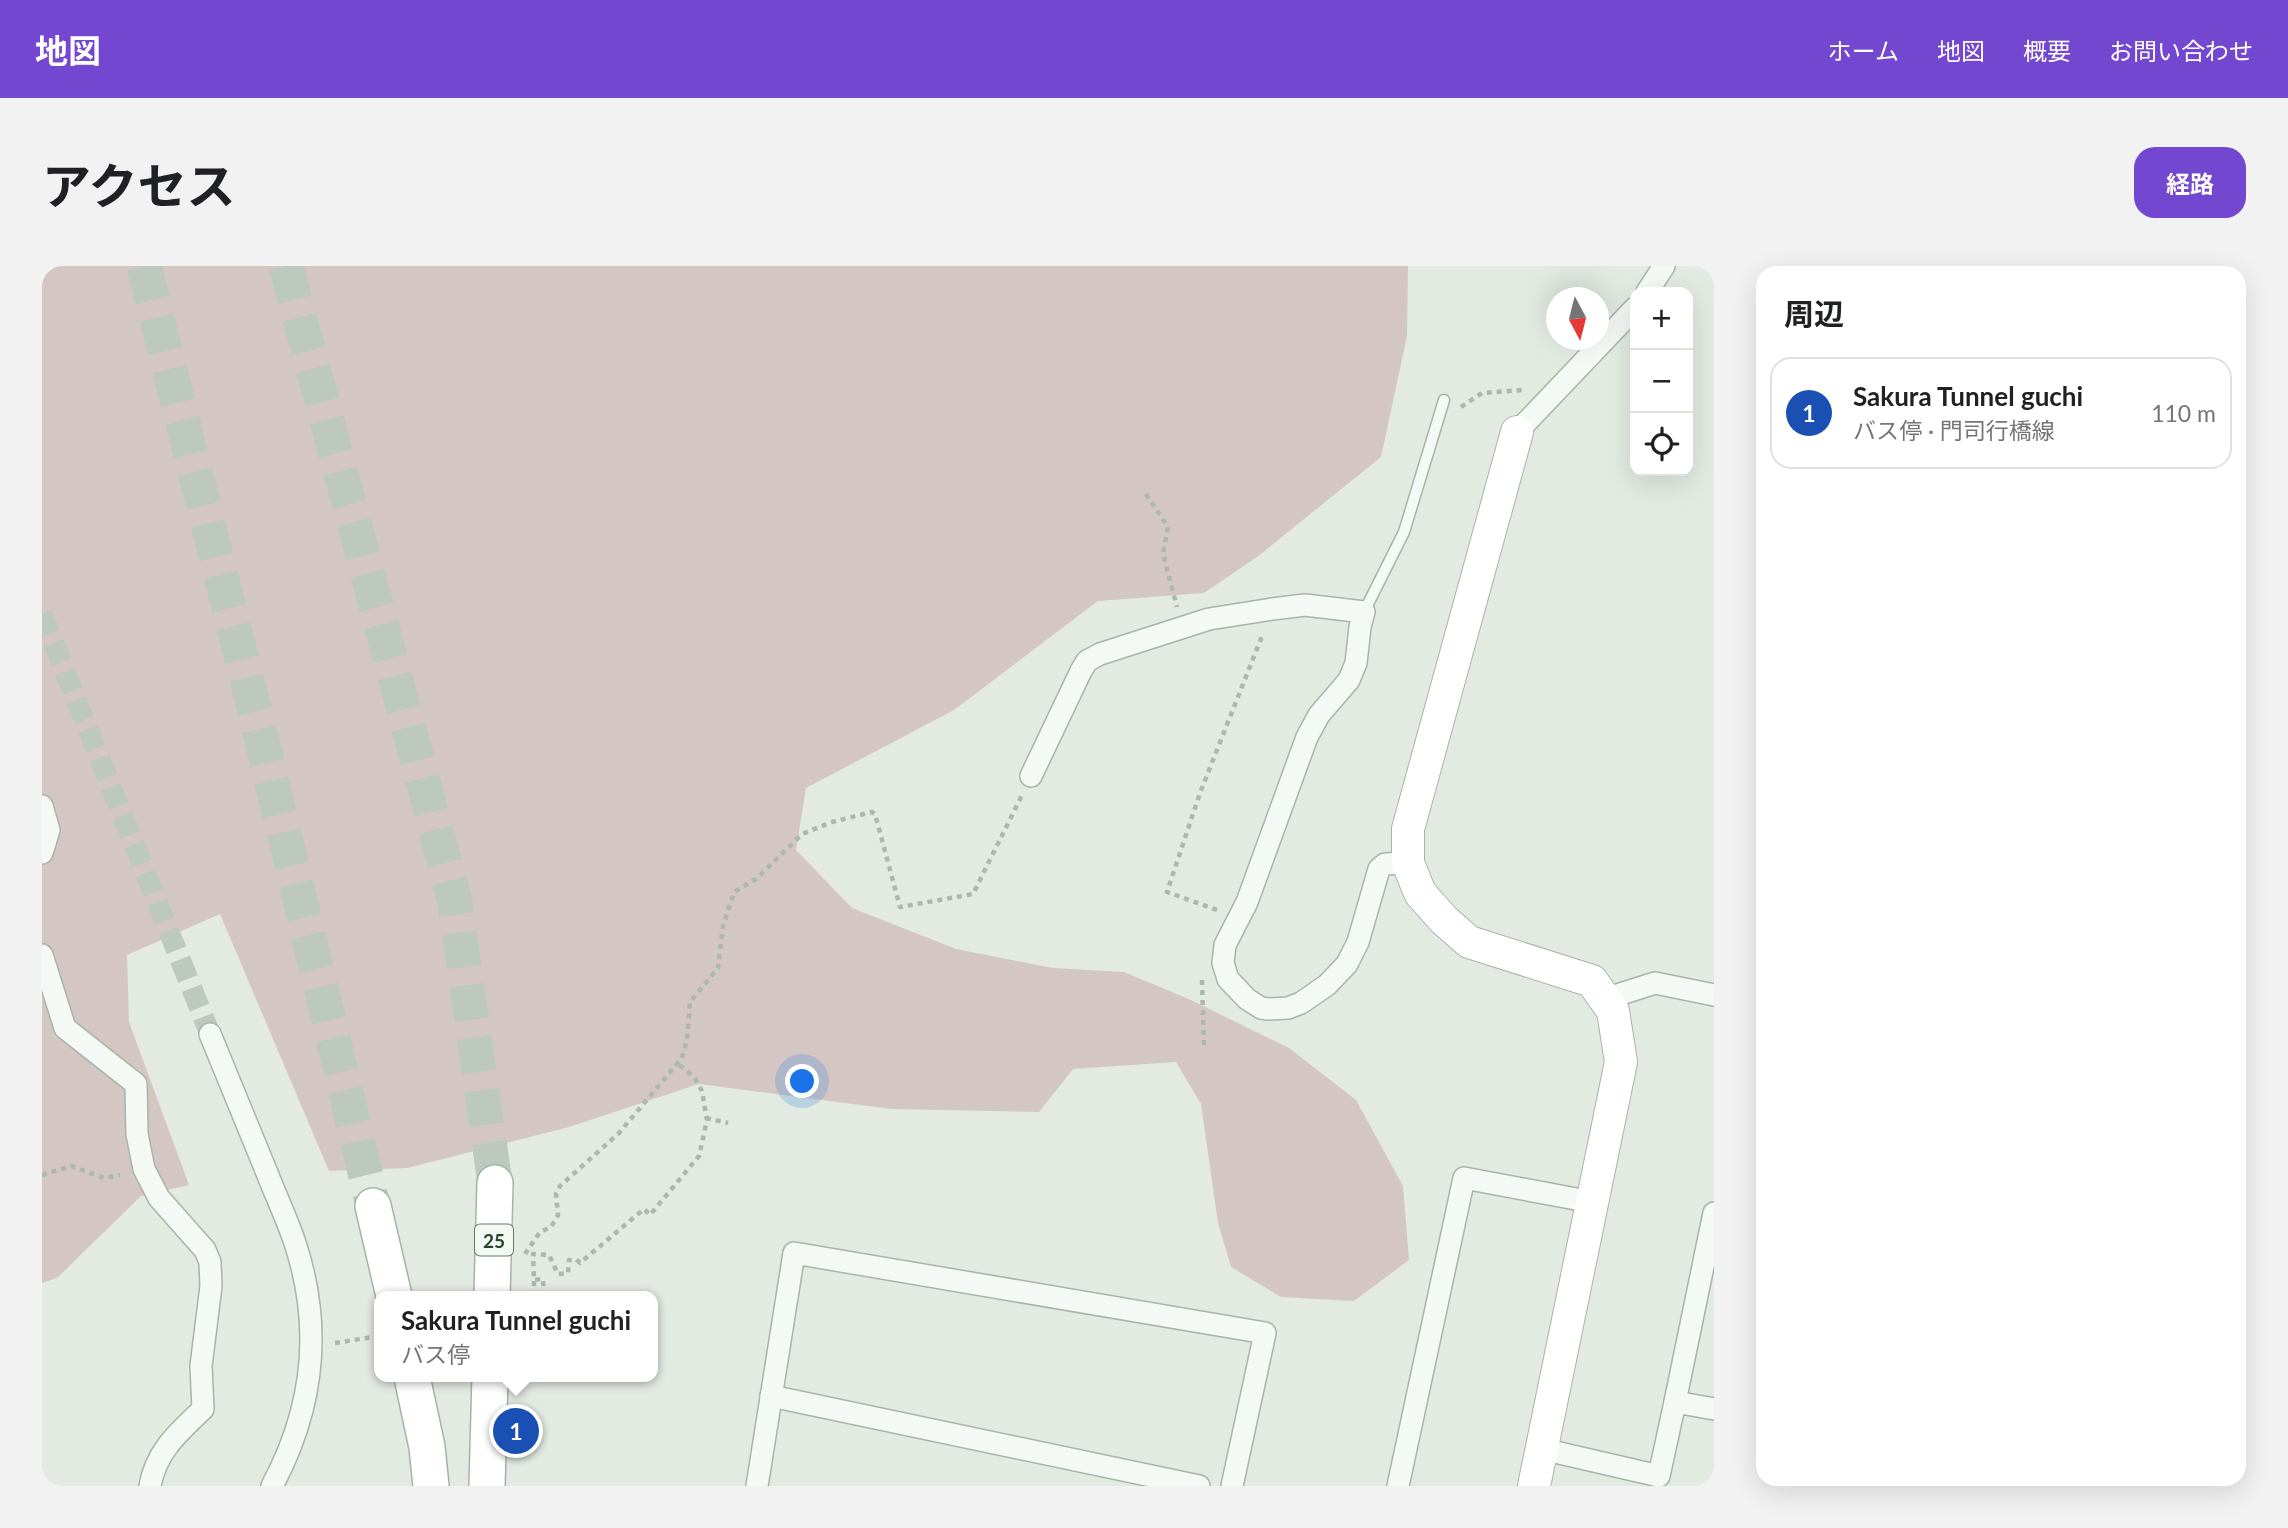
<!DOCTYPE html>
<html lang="ja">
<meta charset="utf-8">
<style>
body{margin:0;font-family:Lato,"Noto Sans JP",sans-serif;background:#f2f2f2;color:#202124}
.controls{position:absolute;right:21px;top:21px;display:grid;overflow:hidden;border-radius:14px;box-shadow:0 7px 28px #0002}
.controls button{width:63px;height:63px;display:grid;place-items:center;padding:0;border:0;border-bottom:2px solid #e0e0e0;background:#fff;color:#202124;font:35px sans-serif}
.compass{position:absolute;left:1504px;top:21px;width:63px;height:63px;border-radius:50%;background:#fff;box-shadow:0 7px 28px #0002;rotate:173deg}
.you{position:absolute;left:761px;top:816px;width:24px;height:24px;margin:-18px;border:5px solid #fff;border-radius:50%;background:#1a73e8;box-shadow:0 0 0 10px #1a73e833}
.badge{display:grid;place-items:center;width:46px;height:46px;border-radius:50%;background:#7347d0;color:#fff;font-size:23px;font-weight:700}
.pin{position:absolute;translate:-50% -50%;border:4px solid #fff;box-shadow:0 2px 7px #0006}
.popup{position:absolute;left:332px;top:1025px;width:284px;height:91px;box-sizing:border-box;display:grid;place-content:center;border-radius:14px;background:#fff;filter:drop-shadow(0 2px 5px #0005);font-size:23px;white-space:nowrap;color:#757577}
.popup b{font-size:26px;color:#202124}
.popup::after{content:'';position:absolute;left:50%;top:100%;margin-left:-14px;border:14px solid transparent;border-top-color:#fff}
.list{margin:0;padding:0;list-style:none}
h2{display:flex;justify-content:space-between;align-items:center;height:91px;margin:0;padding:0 28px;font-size:30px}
h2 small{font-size:23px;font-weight:400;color:#757577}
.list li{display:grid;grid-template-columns:46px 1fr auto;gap:21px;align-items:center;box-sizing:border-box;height:112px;margin:0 14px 14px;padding:0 14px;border:2px solid #e0e0e0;border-radius:21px}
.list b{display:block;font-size:26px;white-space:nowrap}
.list p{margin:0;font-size:23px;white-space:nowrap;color:#757577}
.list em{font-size:23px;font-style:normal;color:#757577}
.icon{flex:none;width:38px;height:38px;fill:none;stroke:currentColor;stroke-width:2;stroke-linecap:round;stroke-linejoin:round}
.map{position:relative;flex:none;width:1672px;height:1220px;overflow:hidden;border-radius:21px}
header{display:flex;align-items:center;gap:42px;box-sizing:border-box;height:98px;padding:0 35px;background:#7347d0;color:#fff}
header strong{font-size:33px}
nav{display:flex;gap:38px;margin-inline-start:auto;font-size:24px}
.intro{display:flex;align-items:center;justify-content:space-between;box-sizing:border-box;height:168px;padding:0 42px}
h1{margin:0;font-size:49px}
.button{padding:18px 32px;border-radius:21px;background:#7347d0;color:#fff;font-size:24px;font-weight:700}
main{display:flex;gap:42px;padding:0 42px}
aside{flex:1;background:#fff;border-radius:21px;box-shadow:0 7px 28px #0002}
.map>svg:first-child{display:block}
</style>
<header>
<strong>地図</strong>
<nav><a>ホーム</a><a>地図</a><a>概要</a><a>お問い合わせ</a></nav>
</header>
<div class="intro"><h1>アクセス</h1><a class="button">経路</a></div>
<main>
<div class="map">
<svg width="1672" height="1220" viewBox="0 0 1672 1220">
<rect width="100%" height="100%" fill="#e2eae2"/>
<polygon fill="#d4c7c3" points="0,0 1366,0 1365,70 1339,191 1215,291 1162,327 1056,335 912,444 764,522 754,584 810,642 914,683 1011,702 1082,706 1149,734 1247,782 1314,834 1361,920 1367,994 1312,1035 1239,1031 1189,1001 1176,957 1159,838 1134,796 1031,803 997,846 849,843 657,818 527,861 365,902 287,905 178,648 85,689 87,756 147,919 99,930 15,1012 0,1017"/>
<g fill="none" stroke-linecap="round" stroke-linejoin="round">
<polyline stroke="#bdc9be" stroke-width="21" stroke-dasharray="21 10" stroke-linecap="butt" points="0,348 168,768"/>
<g stroke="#bdc9be" stroke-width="35" stroke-dasharray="35 18" stroke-linecap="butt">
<polyline points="102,0 224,491 331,940"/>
<polyline points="244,0 413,636 453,917"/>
</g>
<defs>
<polyline id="lane" points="1322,346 1362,266 1402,134"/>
<g id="street">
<polyline points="1605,26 1622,0"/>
<polyline points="1475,166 1593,42"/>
<polyline points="989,510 1039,405 1045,395 1058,388 1167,353 1230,343 1263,339 1322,346 1318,361 1314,397 1307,414 1277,449 1265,471 1205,636 1183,679 1181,697 1186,713 1205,733 1219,742 1226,743 1246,742 1259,737 1285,719 1305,698 1316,676 1337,603 1343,598 1366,597"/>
<polyline points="0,540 7,564 0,587"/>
<path d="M0,689l23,73 71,56 1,50 7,35 15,29 46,52 5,12 1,24 -10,80 2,43c-24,23 -47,42 -53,77"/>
<polyline points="1563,733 1613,717 1672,729"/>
<path d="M168,768c19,47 38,93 57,139 9,23 20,46 28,70 28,85 19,165 -23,243"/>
<polyline points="729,1130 1157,1220"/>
<polyline points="1633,1136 1672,947"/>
<polyline points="1500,1183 1617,1210 1633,1136 1672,1143"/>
<polyline points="715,1220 752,987 1223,1067 1190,1220"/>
<polyline points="1356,1220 1422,912 1550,936"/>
</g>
<polyline id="secondary" points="1475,166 1366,563 1366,597 1378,627 1402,654 1427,676 1550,715 1571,745 1579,796 1492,1220"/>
<g id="primary">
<polyline points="331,940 352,1030"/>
<polyline points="450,1030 453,917"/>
<polyline points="370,1111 385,1181 389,1220"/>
<polyline points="445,1220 448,1111"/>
</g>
</defs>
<use href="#lane" stroke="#a7b5a8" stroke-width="13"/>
<use href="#street" stroke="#a7b5a8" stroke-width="24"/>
<use href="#secondary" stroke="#a7b5a8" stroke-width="34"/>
<use href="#primary" stroke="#a1b6a2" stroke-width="38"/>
<g stroke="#acb7ad" stroke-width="4.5" stroke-dasharray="5 5" stroke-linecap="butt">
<polyline points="1419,141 1440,127 1480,124"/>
<polyline points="1104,228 1126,261 1121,288 1135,341"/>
<polyline points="1175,644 1125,626 1158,527 1220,370"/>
<polyline points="1160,714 1162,780"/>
<polyline points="664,852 686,857"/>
<polyline points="0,909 29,900 62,912 78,909"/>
<polyline points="483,988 498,966 509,961 516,949 514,928 518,920 577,867 640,792 645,774 648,736 676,702 681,660 692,626 714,613 760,568 790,556 830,546 833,548 858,641 931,628 980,529"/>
<polyline points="492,1030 492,1014"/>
<polyline points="502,1030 501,1013 492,1014 491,988 507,989 516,1008 526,1007 527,994 534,993 538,997 602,943 608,949 657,890 665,854 660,825 652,811 635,797"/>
<polyline points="293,1077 337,1070"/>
</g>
<use href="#lane" stroke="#f5f9f5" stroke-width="10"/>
<use href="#street" stroke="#f5f9f5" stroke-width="21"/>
<use href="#secondary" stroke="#fff" stroke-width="32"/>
<use href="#primary" stroke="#fff" stroke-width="35"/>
</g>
<g text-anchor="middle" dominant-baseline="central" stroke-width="5" stroke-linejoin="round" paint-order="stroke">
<rect fill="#f2f8f2" stroke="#667967" stroke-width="2" x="433" y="958.5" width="38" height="31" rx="5"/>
<g font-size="19" font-weight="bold" fill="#2a432c">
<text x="452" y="974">25</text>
</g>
</g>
</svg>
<div class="controls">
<button>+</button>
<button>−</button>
<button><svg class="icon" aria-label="locate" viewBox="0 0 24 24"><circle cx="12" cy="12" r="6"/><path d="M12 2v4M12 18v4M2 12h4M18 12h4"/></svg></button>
</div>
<svg class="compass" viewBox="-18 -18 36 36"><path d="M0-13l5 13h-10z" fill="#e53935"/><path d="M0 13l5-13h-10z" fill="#757577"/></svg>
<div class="you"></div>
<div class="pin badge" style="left:474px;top:1165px;background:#1a4fb4">1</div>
<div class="popup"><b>Sakura Tunnel guchi</b>バス停</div>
</div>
<aside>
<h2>周辺<small></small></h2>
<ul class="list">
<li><span class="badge" style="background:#1a4fb4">1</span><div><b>Sakura Tunnel guchi</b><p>バス停 · 門司行橋線</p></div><em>110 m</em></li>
</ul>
</aside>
</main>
